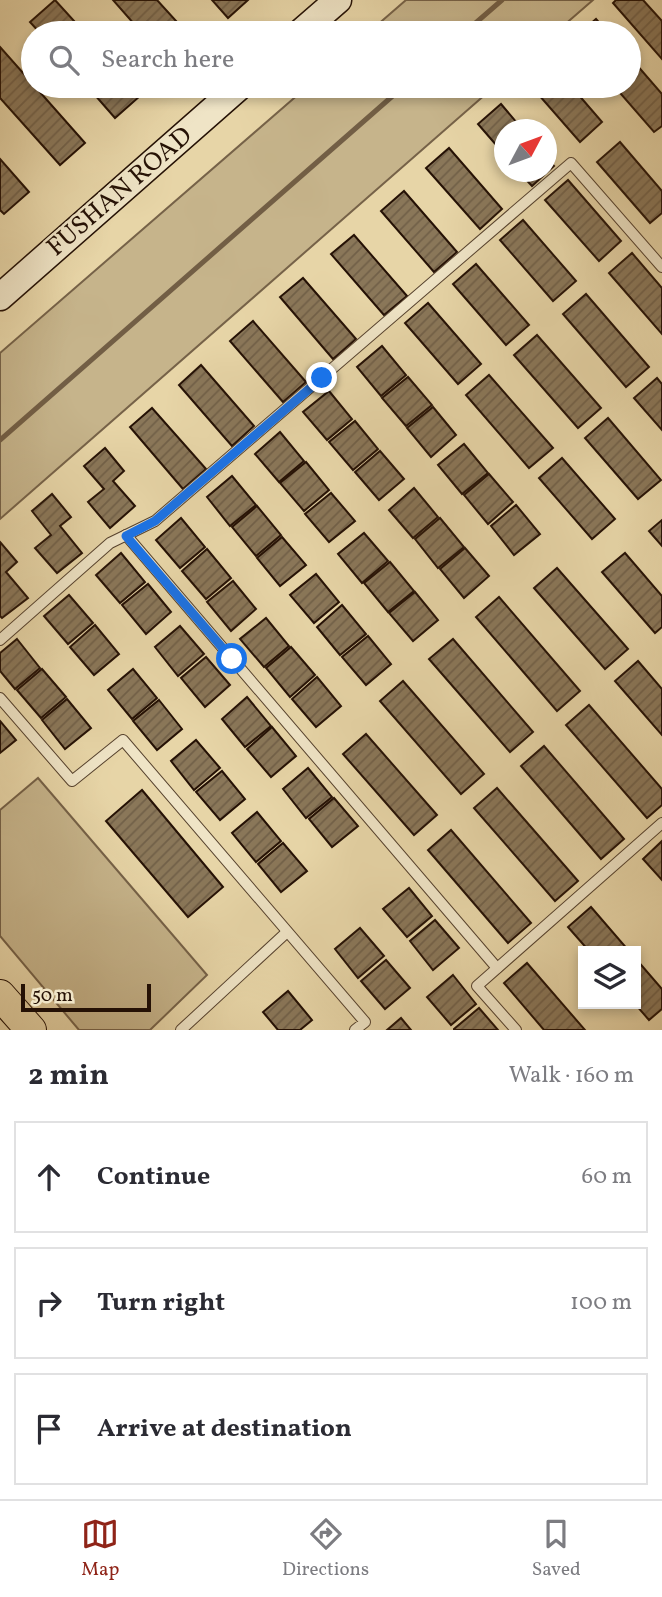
<!DOCTYPE html>
<meta charset="utf-8">
<style>
body{margin:0;font-family:Vollkorn,serif;background:#f7f7f7;color:#2b2b33}
.controls{position:absolute;right:21px;bottom:21px;display:grid;overflow:hidden;border-radius:0px;box-shadow:0 4px 10px #0003}
.controls button{width:63px;height:63px;display:grid;place-items:center;padding:0;border:0;border-bottom:2px solid #e1e1e2;background:#fff;color:#2b2b33;font:35px sans-serif}
.compass{position:absolute;left:494px;top:119px;width:63px;height:63px;border-radius:50%;background:#fff;box-shadow:0 4px 10px #0003;rotate:49deg}
.scale{position:absolute;left:21px;bottom:18px;width:130px;box-sizing:border-box;padding-left:7px;border:4px solid #251105;border-top:0;font-size:19px;line-height:24px;white-space:nowrap;color:#251105;-webkit-text-stroke:5px #efe4c6;paint-order:stroke}
.stop{position:absolute;width:21px;height:21px;margin:-16px;border:5px solid #1a73e8;border-radius:50%;background:#fff}
.stop.end{background:#1a73e8;border-color:#fff;box-shadow:0 2px 7px #0008}
.list{margin:0;padding:0;list-style:none}
h2{display:flex;justify-content:space-between;align-items:center;height:91px;margin:0;padding:0 28px;font-size:30px}
h2 small{font-size:23px;font-weight:400;color:#7c7c81}
.list li{display:grid;grid-template-columns:46px 1fr auto;gap:21px;align-items:center;box-sizing:border-box;height:112px;margin:0 14px 14px;padding:0 14px;border:2px solid #e1e1e2;border-radius:0px}
.list b{display:block;font-size:26px;white-space:nowrap}
.list em{font-size:23px;font-style:normal;color:#7c7c81}
.icon{flex:none;width:38px;height:38px;fill:none;stroke:currentColor;stroke-width:2;stroke-linecap:round;stroke-linejoin:round}
.map{position:relative;flex:none;width:662px;height:1030px;overflow:hidden}
.search{position:absolute;background:#fff;box-shadow:0 4px 10px #0003;left:21px;right:21px;top:21px;height:77px;display:flex;align-items:center;gap:18px;box-sizing:border-box;padding:0 24px;border-radius:38px;color:#7c7c81;font-size:26px}
.sheet{height:469px;background:#fff}
nav{display:flex;justify-content:space-around;align-items:center;box-sizing:border-box;height:98px;border-top:2px solid #e1e1e2;background:#fff;font-size:19px;color:#7c7c81}
nav a{display:grid;justify-items:center;gap:4px}
nav .on{color:#8f2418}
.map>svg:first-child{display:block}
</style>
<div class="map">
<svg width="662" height="1030" viewBox="0 0 662 1030">
<defs>
<pattern id="building-hatch" width="6" height="6" patternUnits="userSpaceOnUse" patternTransform="scale(1.75)"><rect width="6" height="6" fill="#8a7759"/><path d="M-1 1l2-2M0 6l6-6M5 7l2-2" fill="none" stroke="#716048"/></pattern>
</defs>
<rect width="100%" height="100%" fill="#e7d5a7"/>
<filter id="stains"><feTurbulence type="fractalNoise" baseFrequency=".00286" numOctaves="4"/><feColorMatrix values="0 0 0 0 .2 0 0 0 0 .09 0 0 0 0 .02 0 0 0 .5 -.17"/></filter>
<radialGradient id="worn" r=".72"><stop offset=".6" stop-color="#630" stop-opacity="0"/><stop offset="1" stop-color="#630" stop-opacity=".3"/></radialGradient>
<g fill="#c6b48b" stroke="#766248" stroke-width="2">
<polygon points="406,0 593,0 555,33 368,33"/>
<polygon points="308,86 495,86 0,519 0,353"/>
<polygon points="38,778 207,975 150,1030 79,1030 0,936 0,810"/>
</g>
<g fill="none" stroke-linecap="round" stroke-linejoin="round">
<g stroke="#725e45" stroke-width="5">
<polyline points="464,33 502,0"/>
<polyline points="0,440 404,86"/>
</g>
</g>
<g fill="url(#building-hatch)" stroke="#251105" stroke-width="2">
<polygon points="55,0 85,33 40,33 30,22"/>
<polygon points="113,0 157,0 187,33 142,33"/>
<polygon points="212,0 248,0 228,18"/>
<polygon points="616,0 643,0 662,21 662,59 613,3"/>
<polygon points="596,19 608,33 580,33"/>
<polygon points="0,47 85,143 60,165 0,98"/>
<polygon points="629,56 662,94 662,126 654,132 614,86 629,86"/>
<polygon points="87,86 131,86 140,96 115,118"/>
<polygon points="531,86 571,86 602,122 580,142"/>
<polygon points="501,104 523,130 504,130 504,154 478,124"/>
<polygon points="620,142 662,191 662,213 650,223 597,162"/>
<polygon points="449,148 502,209 480,229 426,168"/>
<polygon points="546,157 554,166 532,186 519,172 546,172"/>
<polygon points="0,159 29,192 4,214 0,210"/>
<polygon points="568,180 621,241 599,261 545,200"/>
<polygon points="404,191 457,252 434,272 381,211"/>
<polygon points="523,220 576,281 553,301 500,240"/>
<polygon points="354,235 407,296 384,315 331,254"/>
<polygon points="632,253 662,288 662,334 609,273"/>
<polygon points="476,264 529,325 506,345 453,284"/>
<polygon points="303,278 356,339 333,359 280,297"/>
<polygon points="586,294 649,367 626,387 563,314"/>
<polygon points="428,303 481,364 458,384 405,323"/>
<polygon points="253,321 306,382 283,402 230,341"/>
<polygon points="537,335 601,408 578,428 514,355"/>
<polygon points="382,346 406,375 381,396 357,367"/>
<polygon points="201,365 254,426 232,446 179,385"/>
<polygon points="489,375 553,448 529,468 466,395"/>
<polygon points="408,377 432,405 406,426 382,398"/>
<polygon points="657,378 662,384 662,430 634,398"/>
<polygon points="329,391 352,419 327,440 303,412"/>
<polygon points="433,407 456,435 431,457 407,428"/>
<polygon points="152,408 206,469 183,489 130,427"/>
<polygon points="608,418 661,480 638,499 585,438"/>
<polygon points="355,421 378,449 353,470 329,442"/>
<polygon points="280,432 304,461 279,482 255,454"/>
<polygon points="464,444 488,473 462,494 438,465"/>
<polygon points="105,448 124,471 113,481 135,506 110,528 88,502 104,489 84,466"/>
<polygon points="380,451 404,479 379,500 355,472"/>
<polygon points="562,458 615,519 592,539 539,478"/>
<polygon points="306,462 329,490 304,511 280,483"/>
<polygon points="489,474 513,502 488,524 464,495"/>
<polygon points="232,476 256,505 230,526 207,497"/>
<polygon points="414,488 438,517 413,538 389,510"/>
<polygon points="331,493 355,521 329,542 305,514"/>
<polygon points="52,494 71,517 60,526 82,553 57,573 35,548 51,535 32,511"/>
<polygon points="516,505 540,534 514,555 491,526"/>
<polygon points="257,506 281,535 256,556 232,527"/>
<polygon points="181,518 205,547 180,568 156,540"/>
<polygon points="440,518 464,547 438,568 415,539"/>
<polygon points="662,520 662,546 649,531"/>
<polygon points="364,533 388,561 362,583 338,554"/>
<polygon points="282,537 306,565 280,586 257,558"/>
<polygon points="0,542 17,562 6,572 28,598 2,618 0,616"/>
<polygon points="465,548 489,576 464,598 440,569"/>
<polygon points="207,549 231,578 206,599 182,571"/>
<polygon points="121,553 145,582 120,603 96,575"/>
<polygon points="625,553 662,596 662,627 655,633 602,572"/>
<polygon points="390,562 414,591 388,612 364,583"/>
<polygon points="557,568 628,649 605,669 534,588"/>
<polygon points="316,574 339,602 314,623 290,595"/>
<polygon points="233,581 256,609 231,631 207,602"/>
<polygon points="148,584 171,612 146,634 122,605"/>
<polygon points="415,592 438,620 413,641 389,613"/>
<polygon points="69,595 93,623 68,644 44,616"/>
<polygon points="499,597 580,691 557,711 476,617"/>
<polygon points="342,605 366,634 340,655 317,627"/>
<polygon points="266,618 289,646 264,667 240,639"/>
<polygon points="95,625 119,654 94,675 70,647"/>
<polygon points="180,626 204,654 178,676 155,647"/>
<polygon points="368,636 391,664 366,685 342,657"/>
<polygon points="17,639 40,668 15,689 0,671 0,653"/>
<polygon points="453,639 533,732 510,752 429,659"/>
<polygon points="291,647 315,675 290,697 266,668"/>
<polygon points="206,657 230,685 205,707 181,678"/>
<polygon points="638,661 662,689 662,735 615,681"/>
<polygon points="42,669 66,697 41,718 17,690"/>
<polygon points="133,669 157,698 132,719 108,690"/>
<polygon points="317,677 341,706 316,727 292,699"/>
<polygon points="403,681 484,774 461,794 380,701"/>
<polygon points="247,697 271,726 245,747 222,719"/>
<polygon points="67,699 91,728 65,749 42,720"/>
<polygon points="159,700 182,729 157,750 133,721"/>
<polygon points="589,705 662,789 662,805 647,818 566,725"/>
<polygon points="0,721 16,740 0,753"/>
<polygon points="272,727 296,756 271,777 247,749"/>
<polygon points="366,734 437,815 414,835 343,754"/>
<polygon points="196,740 220,768 194,790 171,761"/>
<polygon points="544,746 624,839 601,859 521,766"/>
<polygon points="308,768 332,797 306,818 283,789"/>
<polygon points="222,771 245,799 220,820 196,792"/>
<polygon points="497,788 578,881 555,901 474,808"/>
<polygon points="142,790 223,887 188,917 106,821"/>
<polygon points="334,798 358,826 332,847 309,819"/>
<polygon points="257,812 281,841 256,862 232,833"/>
<polygon points="451,830 531,923 508,943 428,850"/>
<polygon points="662,841 662,880 643,859"/>
<polygon points="283,843 307,871 281,892 258,864"/>
<polygon points="409,888 432,916 407,937 383,909"/>
<polygon points="591,907 629,951 589,951 568,927"/>
<polygon points="435,920 459,948 433,970 410,941"/>
<polygon points="360,928 384,956 358,978 335,949"/>
<polygon points="636,959 662,989 662,1009 649,1020 635,1004"/>
<polygon points="386,960 410,988 385,1009 361,981"/>
<polygon points="527,963 585,1030 544,1030 504,983"/>
<polygon points="453,975 476,1004 451,1025 427,997"/>
<polygon points="288,991 312,1020 300,1030 278,1030 263,1012"/>
<polygon points="479,1008 498,1030 454,1030 454,1029"/>
<polygon points="401,1018 411,1030 387,1030"/>
</g>
<g fill="none" stroke-linecap="round" stroke-linejoin="round">
<defs>
<g id="lane">
<polyline points="126,535 497,968"/>
<polyline points="0,640 110,543 155,521 571,163 662,267"/>
<polyline points="0,698 72,781 123,740 365,1022 355,1030"/>
<polyline points="181,1030 287,932"/>
<polyline points="516,1030 477,986 662,823"/>
</g>
<g id="secondary">
<polyline points="300,33 338,0"/>
<polyline points="0,297 240,86"/>
</g>
<polyline id="primary" points="0,995 31,1030"/>
</defs>
<use href="#lane" stroke="#56422e" stroke-width="12"/>
<use href="#secondary" stroke="#251105" stroke-width="29"/>
<use href="#primary" stroke="#251105" stroke-width="32"/>
<use href="#lane" stroke="#efe4c6" stroke-width="10"/>
<use href="#secondary" stroke="#efe4c6" stroke-width="26"/>
<use href="#primary" stroke="#e7d5a7" stroke-width="30"/>
</g>
<g fill="none" stroke-linecap="round" stroke-linejoin="round">
<polyline stroke="#1a73e8" stroke-width="9" points="232,659 126,536 155,521 322,378"/>
</g>
<g text-anchor="middle" dominant-baseline="central" stroke-width="5" stroke-linejoin="round" paint-order="stroke">
<g font-size="26" fill="#251105" stroke="#efe4c6">
<text transform="translate(120 192) rotate(-41)">FUSHAN ROAD</text>
</g>
</g>
<rect width="100%" height="100%" filter="url(#stains)"/>
<rect width="100%" height="100%" fill="url(#worn)"/>
</svg>
<div class="controls">
<button><svg class="icon" aria-label="layers" viewBox="0 0 24 24"><path d="M12 4l9 5-9 5-9-5zM3 14l9 5 9-5"/></svg></button>
</div>
<svg class="compass" viewBox="-18 -18 36 36"><path d="M0-13l5 13h-10z" fill="#e53935"/><path d="M0 13l5-13h-10z" fill="#7c7c81"/></svg>
<div class="scale">50 m</div>
<div class="stop" style="left:232px;top:659px"></div>
<div class="stop end" style="left:322px;top:378px"></div>
<div class="search"><svg class="icon" aria-label="search" viewBox="0 0 24 24"><circle cx="10" cy="10" r="6"/><path d="M15 15l6 6"/></svg>Search here</div>
</div>
<section class="sheet">
<h2>2 min<small>Walk · 160 m</small></h2>
<ul class="list">
<li><svg class="icon" aria-label="ahead" viewBox="0 0 24 24"><path d="M12 20V5M6 11l6-6 6 6"/></svg><div><b>Continue</b></div><em>60 m</em></li>
<li><svg class="icon" aria-label="right" viewBox="0 0 24 24"><path d="M7 20v-9h11M14 6l5 5-5 5"/></svg><div><b>Turn right</b></div><em>100 m</em></li>
<li><svg class="icon" aria-label="arrive" viewBox="0 0 24 24"><path d="M6 21V4h12l-3 4 3 4H6"/></svg><div><b>Arrive at destination</b></div></li>
</ul>
</section>
<nav>
<a class="on"><svg class="icon" aria-label="map" viewBox="0 0 24 24"><path d="M3 6l6-2 6 2 6-2v14l-6 2-6-2-6 2zM9 4v14M15 6v14"/></svg>Map</a>
<a><svg class="icon" aria-label="directions" viewBox="0 0 24 24"><path d="M12 3l9 9-9 9-9-9zM9 14v-3h6M13 9l2 2-2 2"/></svg>Directions</a>
<a><svg class="icon" aria-label="saved" viewBox="0 0 24 24"><path d="M7 4h10v16l-5-4-5 4z"/></svg>Saved</a>
</nav>
